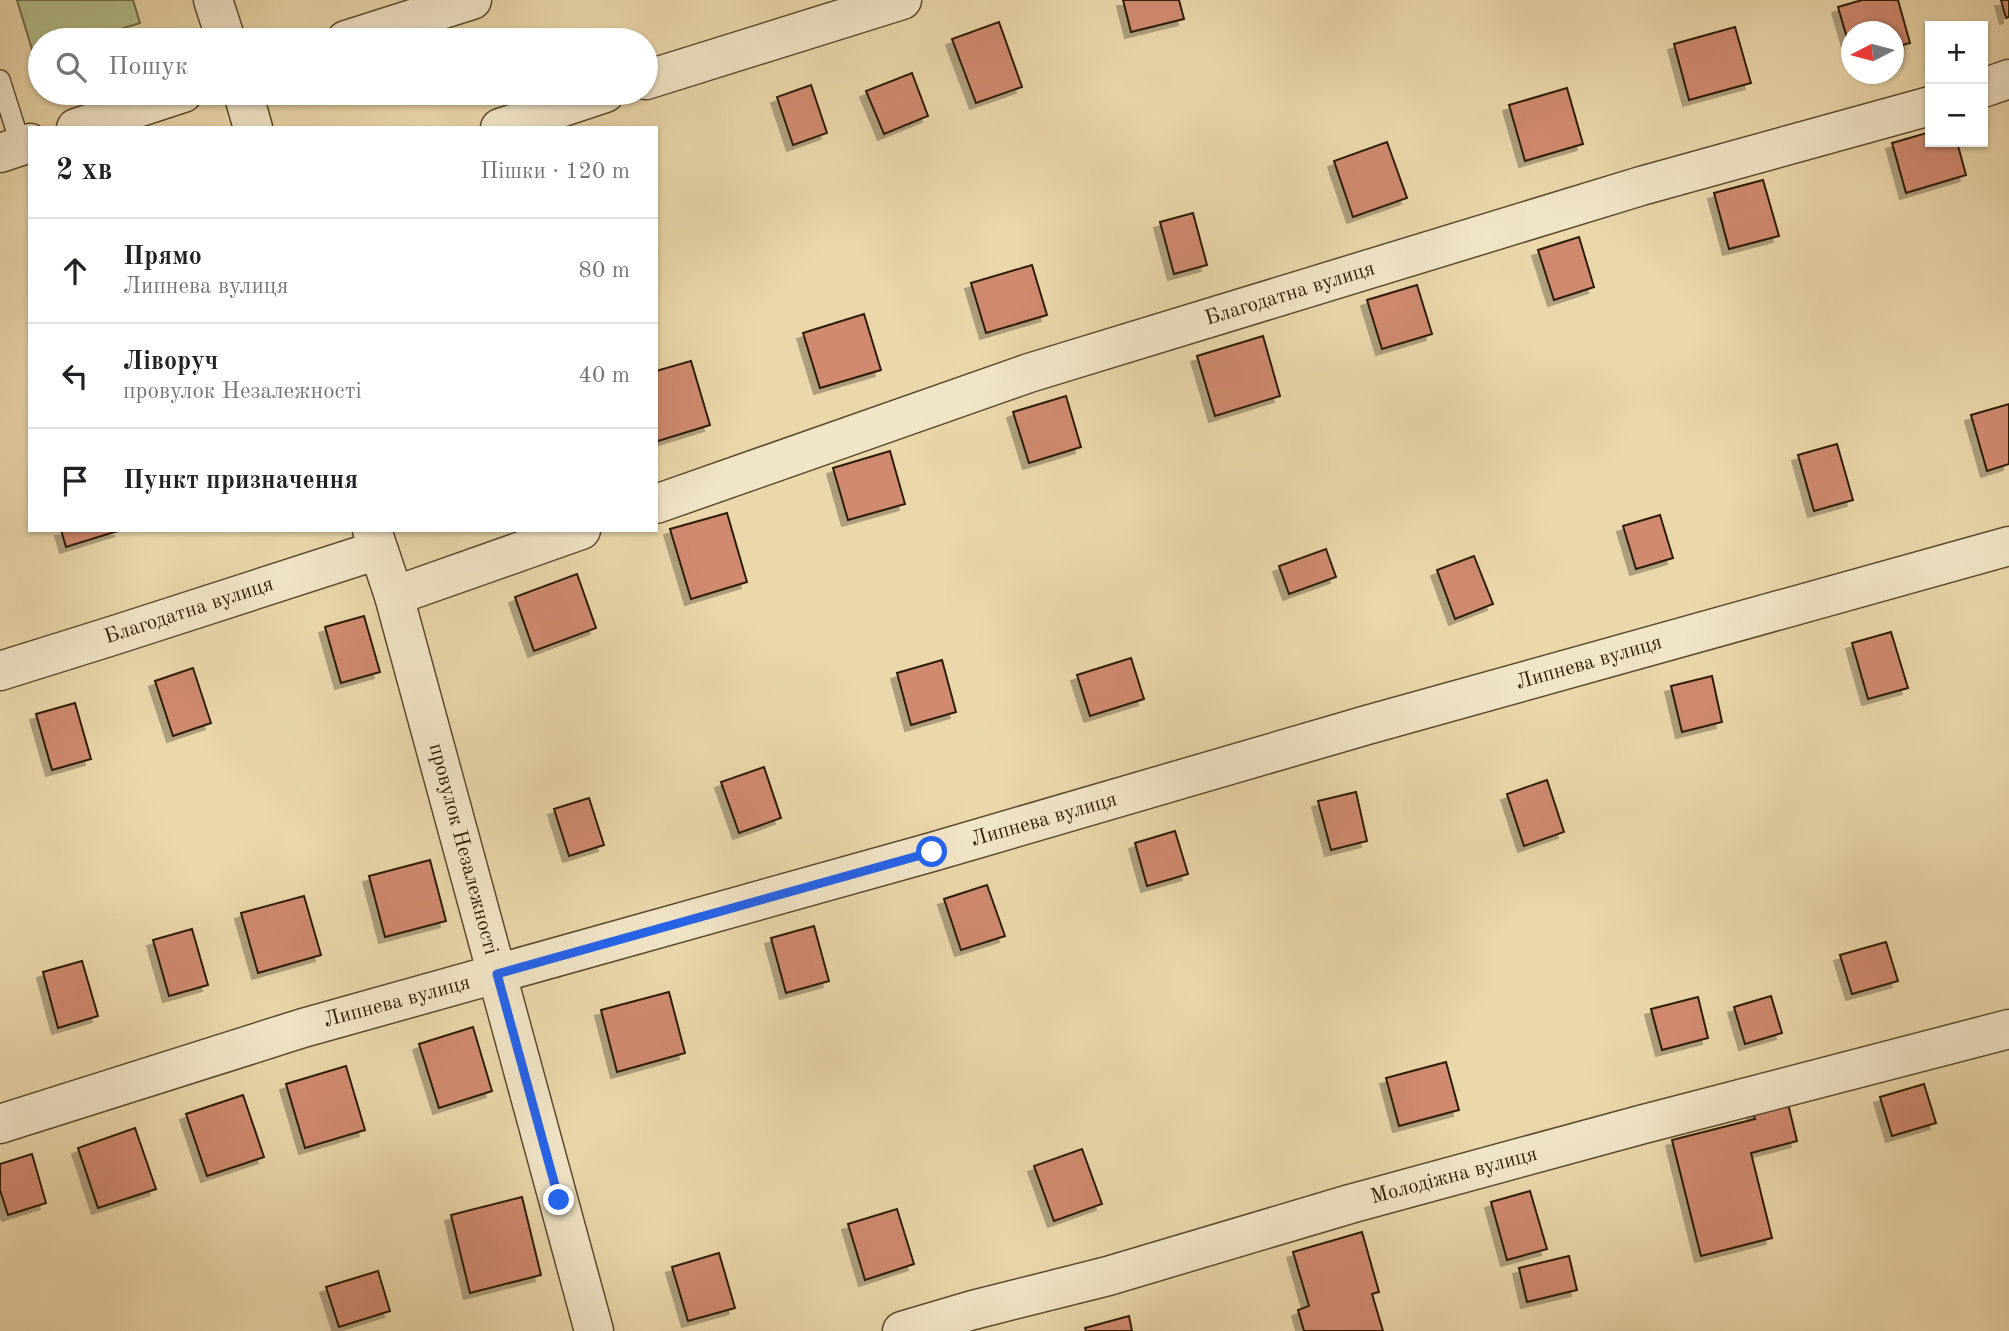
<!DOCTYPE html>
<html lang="uk">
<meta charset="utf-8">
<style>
body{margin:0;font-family:"Old Standard TT",serif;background:#f6f6f6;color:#202124}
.controls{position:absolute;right:21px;top:21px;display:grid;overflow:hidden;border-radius:0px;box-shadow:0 2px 5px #0004}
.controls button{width:63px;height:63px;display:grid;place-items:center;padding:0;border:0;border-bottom:2px solid #e0e0e0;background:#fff;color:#202124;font:35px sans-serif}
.compass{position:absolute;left:1841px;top:21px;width:63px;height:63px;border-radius:50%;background:#fff;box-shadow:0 2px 5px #0004;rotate:264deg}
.stop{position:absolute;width:21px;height:21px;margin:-16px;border:5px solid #2563eb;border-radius:50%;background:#fff}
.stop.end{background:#2563eb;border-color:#fff;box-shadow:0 2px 7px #0008}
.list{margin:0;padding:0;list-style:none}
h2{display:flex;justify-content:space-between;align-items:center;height:91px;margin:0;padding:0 28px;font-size:30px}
h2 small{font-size:23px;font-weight:400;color:#757577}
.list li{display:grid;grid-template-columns:46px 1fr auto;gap:21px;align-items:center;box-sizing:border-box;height:105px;padding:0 28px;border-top:2px solid #e0e0e0}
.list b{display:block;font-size:26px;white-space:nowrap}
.list p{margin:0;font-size:23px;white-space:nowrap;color:#757577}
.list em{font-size:23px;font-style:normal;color:#757577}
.icon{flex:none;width:38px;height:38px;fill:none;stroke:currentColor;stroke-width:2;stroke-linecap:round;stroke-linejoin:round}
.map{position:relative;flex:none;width:2009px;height:1331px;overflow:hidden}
.search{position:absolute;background:#fff;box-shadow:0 2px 5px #0004;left:28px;top:28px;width:630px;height:77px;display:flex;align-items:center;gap:18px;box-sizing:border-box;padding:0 24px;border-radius:38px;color:#757577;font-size:26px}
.panel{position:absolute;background:#fff;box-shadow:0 2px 5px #0004;left:28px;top:126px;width:630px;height:406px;border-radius:0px}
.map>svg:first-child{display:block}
</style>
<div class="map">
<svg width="2009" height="1331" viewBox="0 0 2009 1331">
<defs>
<filter id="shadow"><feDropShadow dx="-6" dy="6" stdDeviation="0" flood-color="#0004"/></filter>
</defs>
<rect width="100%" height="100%" fill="#ead7aa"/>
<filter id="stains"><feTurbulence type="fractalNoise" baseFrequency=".00286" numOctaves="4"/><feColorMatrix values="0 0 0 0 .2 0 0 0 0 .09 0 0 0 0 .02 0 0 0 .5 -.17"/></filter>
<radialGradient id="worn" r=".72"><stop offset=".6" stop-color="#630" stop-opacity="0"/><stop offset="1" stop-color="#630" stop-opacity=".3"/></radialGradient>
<polygon fill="#b4bf8b" stroke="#706d47" stroke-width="2" points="17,0 133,0 140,23 85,40 40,40 40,54 34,56"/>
<g fill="#d08a70" stroke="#2d1b03" stroke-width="2" filter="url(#shadow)">
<polygon points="1123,0 1179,0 1184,19 1131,32"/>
<polygon points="1862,0 1898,0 1910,43 1894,47 1894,32 1852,32 1852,55 1838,7"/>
<polygon points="2001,0 2009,0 2009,17 2006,18"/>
<polygon points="999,22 1022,87 976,103 952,39"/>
<polygon points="1735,27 1751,83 1689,100 1674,44"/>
<polygon points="912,73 928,116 884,134 866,91"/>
<polygon points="811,85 827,133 793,145 777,97"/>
<polygon points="1567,88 1583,144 1525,161 1509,105"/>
<polygon points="1930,132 1930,142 1957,142 1966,175 1906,193 1892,143"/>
<polygon points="1387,142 1407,198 1353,217 1334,161"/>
<polygon points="1763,180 1779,236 1729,249 1714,193"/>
<polygon points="1193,213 1207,265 1174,274 1160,222"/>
<polygon points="1579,237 1594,287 1554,300 1538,250"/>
<polygon points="1032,265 1047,315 986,333 971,283"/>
<polygon points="1417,285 1432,334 1382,349 1367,300"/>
<polygon points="864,314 881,370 820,388 803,333"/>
<polygon points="1263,336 1280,396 1215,416 1197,356"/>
<polygon points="691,361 710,425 658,441 656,435 656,371"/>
<polygon points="1066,396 1081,447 1029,463 1013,412"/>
<polygon points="2009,404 2009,464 1987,471 1971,415"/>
<polygon points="1837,444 1853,500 1814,511 1798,455"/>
<polygon points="890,451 905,504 848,520 833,468"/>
<polygon points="727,513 747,582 691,599 670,529"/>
<polygon points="1660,515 1673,558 1636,569 1623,526"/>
<polygon points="61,530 121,530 66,547"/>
<polygon points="1326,549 1336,577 1289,594 1279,566"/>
<polygon points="1474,556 1493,604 1455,619 1437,570"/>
<polygon points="577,574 596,628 534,651 515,597"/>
<polygon points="364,616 380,672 341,683 325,627"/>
<polygon points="1891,632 1908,688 1868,699 1852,643"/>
<polygon points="1131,658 1144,699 1090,716 1077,675"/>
<polygon points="942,660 956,712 911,725 897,673"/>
<polygon points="193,668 211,723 173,736 155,681"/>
<polygon points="1712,676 1722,722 1682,732 1671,686"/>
<polygon points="75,703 91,759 52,770 36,714"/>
<polygon points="764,767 781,818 739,833 721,782"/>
<polygon points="1547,780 1564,832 1524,846 1507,794"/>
<polygon points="1356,792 1367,841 1331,850 1318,801"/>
<polygon points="589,798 604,845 569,856 554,809"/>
<polygon points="1175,831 1188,874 1147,886 1135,843"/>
<polygon points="430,860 446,921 385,937 369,876"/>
<polygon points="987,885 1005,936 961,950 944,899"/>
<polygon points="304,896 321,955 258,973 241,913"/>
<polygon points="814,926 829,981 786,993 771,938"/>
<polygon points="192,929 208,985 169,996 153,940"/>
<polygon points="1886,942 1898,981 1852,994 1840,955"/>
<polygon points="82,961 98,1016 58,1028 43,972"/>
<polygon points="669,992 685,1053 617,1072 601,1010"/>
<polygon points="1771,996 1782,1033 1745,1044 1734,1007"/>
<polygon points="1698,997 1708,1038 1662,1050 1651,1009"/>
<polygon points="473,1027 492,1091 439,1108 419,1044"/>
<polygon points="1446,1062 1459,1110 1399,1126 1386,1078"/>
<polygon points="346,1066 365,1130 305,1148 286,1084"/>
<polygon points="1924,1084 1936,1123 1892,1136 1880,1097"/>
<polygon points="1785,1091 1797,1141 1751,1153 1772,1238 1701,1256 1672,1140 1755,1119 1750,1099"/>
<polygon points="243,1095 264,1157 207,1176 186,1114"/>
<polygon points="135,1128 156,1189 98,1208 78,1148"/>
<polygon points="1082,1149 1102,1204 1054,1221 1034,1166"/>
<polygon points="32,1154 46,1203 8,1215 0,1190 0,1164"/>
<polygon points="1530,1191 1547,1249 1507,1260 1491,1202"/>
<polygon points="522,1197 541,1275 470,1293 451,1215"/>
<polygon points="897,1209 914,1264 865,1280 848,1224"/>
<polygon points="1362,1232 1379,1292 1372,1294 1383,1331 1304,1331 1298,1310 1309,1306 1293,1252"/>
<polygon points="719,1253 735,1308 688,1321 672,1267"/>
<polygon points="1569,1256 1577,1290 1527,1302 1519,1268"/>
<polygon points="378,1271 390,1311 339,1327 326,1287"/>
<polygon points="1129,1316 1132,1331 1086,1331 1085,1328"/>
</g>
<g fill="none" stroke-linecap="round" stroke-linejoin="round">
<defs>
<polyline id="service" points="0,80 21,146"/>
<g id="minor">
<polyline points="213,0 226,40"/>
<polyline points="646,80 902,0"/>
<polyline points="1983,88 2009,79"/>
<polyline points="243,93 253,128"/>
<polyline points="500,128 605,93"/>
<polyline points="656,504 1029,373 1641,186 1930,106"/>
<polyline points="372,530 394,596 594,1331"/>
<polyline points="394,596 581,530"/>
<polyline points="0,671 115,635 378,550"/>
<polyline points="0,1124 303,1028 932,852 1367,725 2009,546"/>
<polyline points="902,1331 973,1310 1108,1276 1350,1204 1640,1125 2009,1029"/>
</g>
<g id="tertiary">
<polyline points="346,40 472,0"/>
<polyline points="76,128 183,93"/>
<polyline points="0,153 30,143"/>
</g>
</defs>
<use href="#service" stroke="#5c4a2d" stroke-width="22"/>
<use href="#minor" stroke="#5c4a2d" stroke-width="41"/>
<use href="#tertiary" stroke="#5c4a2d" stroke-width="41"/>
<use href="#service" stroke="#f1e5c8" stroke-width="19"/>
<use href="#minor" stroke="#f1e5c8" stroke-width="38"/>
<use href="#tertiary" stroke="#f1e5c8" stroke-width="38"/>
</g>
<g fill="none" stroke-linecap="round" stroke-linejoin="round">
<polyline stroke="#2563eb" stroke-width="9" points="559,1200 497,974 932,852"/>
</g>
<g text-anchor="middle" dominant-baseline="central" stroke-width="6" stroke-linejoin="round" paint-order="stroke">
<g font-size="21" fill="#2d1b03" stroke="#f1e5c8">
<text transform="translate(1290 294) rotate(-17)">Благодатна вулиця</text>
<text transform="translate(189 611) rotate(-18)">Благодатна вулиця</text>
<text transform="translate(1589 663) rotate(-16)">Липнева вулиця</text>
<text transform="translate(1044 820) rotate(-16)">Липнева вулиця</text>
<text transform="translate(463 849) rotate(75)">провулок Незалежності</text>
<text transform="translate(397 1002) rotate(-15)">Липнева вулиця</text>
<text transform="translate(1454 1176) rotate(-15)">Молодіжна вулиця</text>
</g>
</g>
<rect width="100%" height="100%" filter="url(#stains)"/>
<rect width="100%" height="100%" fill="url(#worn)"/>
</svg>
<div class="controls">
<button>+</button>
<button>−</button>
</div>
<svg class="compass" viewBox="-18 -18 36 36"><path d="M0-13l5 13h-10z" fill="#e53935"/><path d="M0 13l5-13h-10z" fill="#757577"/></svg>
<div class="stop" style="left:932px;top:852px"></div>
<div class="stop end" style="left:559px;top:1200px"></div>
<div class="search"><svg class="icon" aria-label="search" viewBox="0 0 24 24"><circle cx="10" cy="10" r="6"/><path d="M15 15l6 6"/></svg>Пошук</div>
<section class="panel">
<h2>2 хв<small>Пішки · 120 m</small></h2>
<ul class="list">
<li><svg class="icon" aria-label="ahead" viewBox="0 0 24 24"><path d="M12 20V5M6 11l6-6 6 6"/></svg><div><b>Прямо</b><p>Липнева вулиця</p></div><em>80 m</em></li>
<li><svg class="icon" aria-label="left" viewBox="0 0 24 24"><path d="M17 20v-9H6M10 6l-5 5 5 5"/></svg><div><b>Ліворуч</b><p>провулок Незалежності</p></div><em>40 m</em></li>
<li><svg class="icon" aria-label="arrive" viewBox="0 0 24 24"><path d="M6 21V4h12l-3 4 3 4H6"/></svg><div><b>Пункт призначення</b></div></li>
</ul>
</section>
</div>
